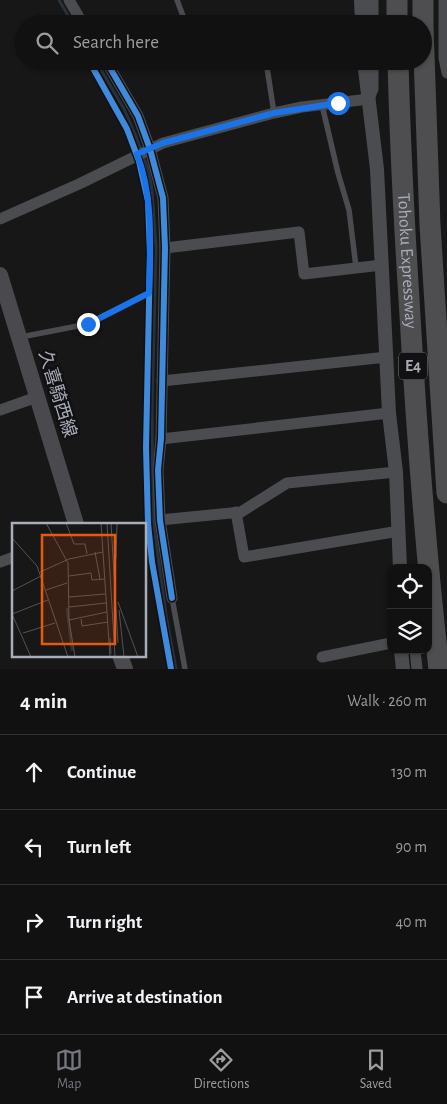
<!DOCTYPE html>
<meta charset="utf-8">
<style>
body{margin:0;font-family:"Alegreya Sans","Noto Sans JP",sans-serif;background:#1e1f1f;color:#f1f3f6}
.controls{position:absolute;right:15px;bottom:15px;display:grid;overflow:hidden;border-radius:10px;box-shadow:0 1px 4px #0004}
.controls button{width:45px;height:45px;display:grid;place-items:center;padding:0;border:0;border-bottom:1px solid #303131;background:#111;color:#f1f3f6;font:25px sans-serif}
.stop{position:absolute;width:15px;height:15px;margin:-11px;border:4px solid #1a73e8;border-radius:50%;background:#fff}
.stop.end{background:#1a73e8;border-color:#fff;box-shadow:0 1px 5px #0008}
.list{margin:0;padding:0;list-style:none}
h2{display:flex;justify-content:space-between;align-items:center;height:65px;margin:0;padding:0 20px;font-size:21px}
h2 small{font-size:16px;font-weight:400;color:#9c9d9f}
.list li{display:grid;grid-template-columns:32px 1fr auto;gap:15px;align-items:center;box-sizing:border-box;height:75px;padding:0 20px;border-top:1px solid #303131}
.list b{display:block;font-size:19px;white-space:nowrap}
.list em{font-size:16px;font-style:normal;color:#9c9d9f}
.icon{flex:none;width:28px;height:28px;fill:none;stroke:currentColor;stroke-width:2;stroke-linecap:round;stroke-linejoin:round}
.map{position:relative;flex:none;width:447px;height:669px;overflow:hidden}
.search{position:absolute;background:#111;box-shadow:0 1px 4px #0004;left:15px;right:15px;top:15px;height:55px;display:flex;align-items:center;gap:12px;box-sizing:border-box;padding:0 18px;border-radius:28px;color:#9c9d9f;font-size:19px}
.sheet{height:365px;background:#111}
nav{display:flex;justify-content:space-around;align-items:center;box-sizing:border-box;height:70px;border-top:1px solid #303131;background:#111;font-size:14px;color:#9c9d9f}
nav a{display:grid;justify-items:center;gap:2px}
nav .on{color:#757880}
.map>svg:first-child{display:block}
</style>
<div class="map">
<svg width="447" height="669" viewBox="0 0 447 669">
<rect width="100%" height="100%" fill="#171717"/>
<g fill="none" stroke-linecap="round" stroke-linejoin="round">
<g stroke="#2a3239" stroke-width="3">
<polyline points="59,0 73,24"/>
<polyline points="96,61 124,109 135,134 149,172 152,190 156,247 152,409 153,519 166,615 176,669"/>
</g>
<g stroke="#4b4c50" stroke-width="5.5">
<polyline points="177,0 186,24"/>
<polyline points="266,61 274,113"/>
<polyline points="322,105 338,173 349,210 356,267"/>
<polyline points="21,337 88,324 149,293"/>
<polyline points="172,598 185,669"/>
</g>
<g stroke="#4b4c50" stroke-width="11">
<polyline points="69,0 83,24"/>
<polyline points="373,0 373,24"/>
<polyline points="444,0 444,58 447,73"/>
<polyline points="106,61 138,116 150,149 163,198 165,248 161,439 158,470 160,520 172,598"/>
<polyline points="0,219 79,184 163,143 274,113 302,107 369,99 373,89 373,61"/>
<polyline points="165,248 299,232 304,274 382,265"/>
<polyline points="162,381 387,357"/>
<polyline points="0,410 37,397"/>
<polyline points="161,439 389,413"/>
<polyline points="236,512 244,557 399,531"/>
<polyline points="160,520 241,512 287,483 396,472"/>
<polyline points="0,562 14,557"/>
<polyline points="415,650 417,669"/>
<polyline points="322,657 391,643"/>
</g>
<g stroke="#4b4c50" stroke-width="14">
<polyline points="361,0 362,24"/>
<polyline points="364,61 377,169 389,413 396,472 400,568"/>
<polyline points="401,650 403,669"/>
</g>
<g stroke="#4a4a4e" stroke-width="16">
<polyline points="0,275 76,524"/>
<polyline points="120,655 125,669"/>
</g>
<g stroke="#4e4e51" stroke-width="21">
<polyline points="397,0 397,24"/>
<polyline points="423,0 423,24"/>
<polyline points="423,27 430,225 447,493"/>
<path id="s1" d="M398,61c2,80 6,159 11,238 7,124 16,247 30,370"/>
</g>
<defs>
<g id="cycleway">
<polyline points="89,61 127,129 139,161 148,201 150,254 146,448 148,523 152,562 171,669"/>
<polyline points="106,61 138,116 150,149 163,198 165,248 161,439 158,470 160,520 172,598"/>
</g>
</defs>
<use href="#cycleway" stroke="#111113" stroke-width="9"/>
<use href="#cycleway" stroke="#408adc" stroke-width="6"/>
</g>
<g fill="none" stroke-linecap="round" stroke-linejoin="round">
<path stroke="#1a73e8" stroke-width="6" d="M88,324l61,-31c1,-45 5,-96 -12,-139l26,-11 111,-30 64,-10"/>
</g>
<g text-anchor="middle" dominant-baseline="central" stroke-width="5" stroke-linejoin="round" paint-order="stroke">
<rect fill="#111113" stroke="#7b7e86" stroke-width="1" x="399" y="352.5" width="28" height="27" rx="4"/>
<g font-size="16" font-weight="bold" fill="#a8adb8">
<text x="413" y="366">E4</text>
</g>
<g font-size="18" fill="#a8adb8" stroke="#111113">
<text stroke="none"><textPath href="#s1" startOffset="200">Tohoku Expressway</textPath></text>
<text transform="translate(57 394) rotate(73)">久喜騎西線</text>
</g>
</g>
<g transform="translate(12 523)">
<rect width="134" height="134" fill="#171717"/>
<path fill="none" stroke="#2a3239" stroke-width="2.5" d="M55,85l5,43"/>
<path fill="none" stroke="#515357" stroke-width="1" d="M34,0l22,40 1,57 6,37M54,0l8,21h11l2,10M89,0l9,134M95,0l8,134M99,0l7,120M0,15l25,28 31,91M83,29l5,27M104,36l1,-36M28,49l29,-13 34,-7M57,53l22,-3 1,7 13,-1M34,67l21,-7M0,68l29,-15M57,74l36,-3M106,79l20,55M57,84l37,-4M107,87l5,47M0,91l19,43M0,91l36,-14M69,96l1,7 26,-4M57,97l38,-8M11,110l32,-10M98,115l1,16"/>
<path fill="#e8590c" fill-opacity="0.15" stroke="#e8590c" stroke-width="2.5" d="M30,12h73v109h-73z"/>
<rect width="134" height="134" fill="none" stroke="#a8adb8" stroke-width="2.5"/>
</g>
</svg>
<div class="controls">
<button><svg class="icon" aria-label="locate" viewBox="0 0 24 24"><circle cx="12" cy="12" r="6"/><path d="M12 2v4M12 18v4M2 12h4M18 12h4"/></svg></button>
<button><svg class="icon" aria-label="layers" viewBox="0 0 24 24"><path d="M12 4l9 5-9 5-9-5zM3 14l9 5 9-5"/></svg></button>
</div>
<div class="stop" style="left:338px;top:103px"></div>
<div class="stop end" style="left:88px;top:324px"></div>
<div class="search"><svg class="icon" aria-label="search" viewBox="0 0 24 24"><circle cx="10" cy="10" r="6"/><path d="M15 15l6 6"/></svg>Search here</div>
</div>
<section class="sheet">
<h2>4 min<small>Walk · 260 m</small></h2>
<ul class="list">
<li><svg class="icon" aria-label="ahead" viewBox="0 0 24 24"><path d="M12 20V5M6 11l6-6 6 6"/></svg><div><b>Continue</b></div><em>130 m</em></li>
<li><svg class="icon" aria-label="left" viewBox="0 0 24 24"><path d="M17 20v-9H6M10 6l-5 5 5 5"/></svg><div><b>Turn left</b></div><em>90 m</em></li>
<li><svg class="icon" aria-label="right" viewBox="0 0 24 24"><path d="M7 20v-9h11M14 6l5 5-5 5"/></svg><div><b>Turn right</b></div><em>40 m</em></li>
<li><svg class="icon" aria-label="arrive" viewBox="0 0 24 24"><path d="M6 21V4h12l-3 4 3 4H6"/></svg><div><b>Arrive at destination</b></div></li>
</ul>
</section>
<nav>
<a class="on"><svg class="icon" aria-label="map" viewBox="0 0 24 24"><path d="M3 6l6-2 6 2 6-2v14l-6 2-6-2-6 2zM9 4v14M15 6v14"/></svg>Map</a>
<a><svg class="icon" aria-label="directions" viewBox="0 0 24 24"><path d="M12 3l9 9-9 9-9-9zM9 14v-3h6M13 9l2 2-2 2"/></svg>Directions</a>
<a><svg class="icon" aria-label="saved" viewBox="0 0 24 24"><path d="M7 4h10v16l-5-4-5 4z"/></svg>Saved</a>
</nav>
